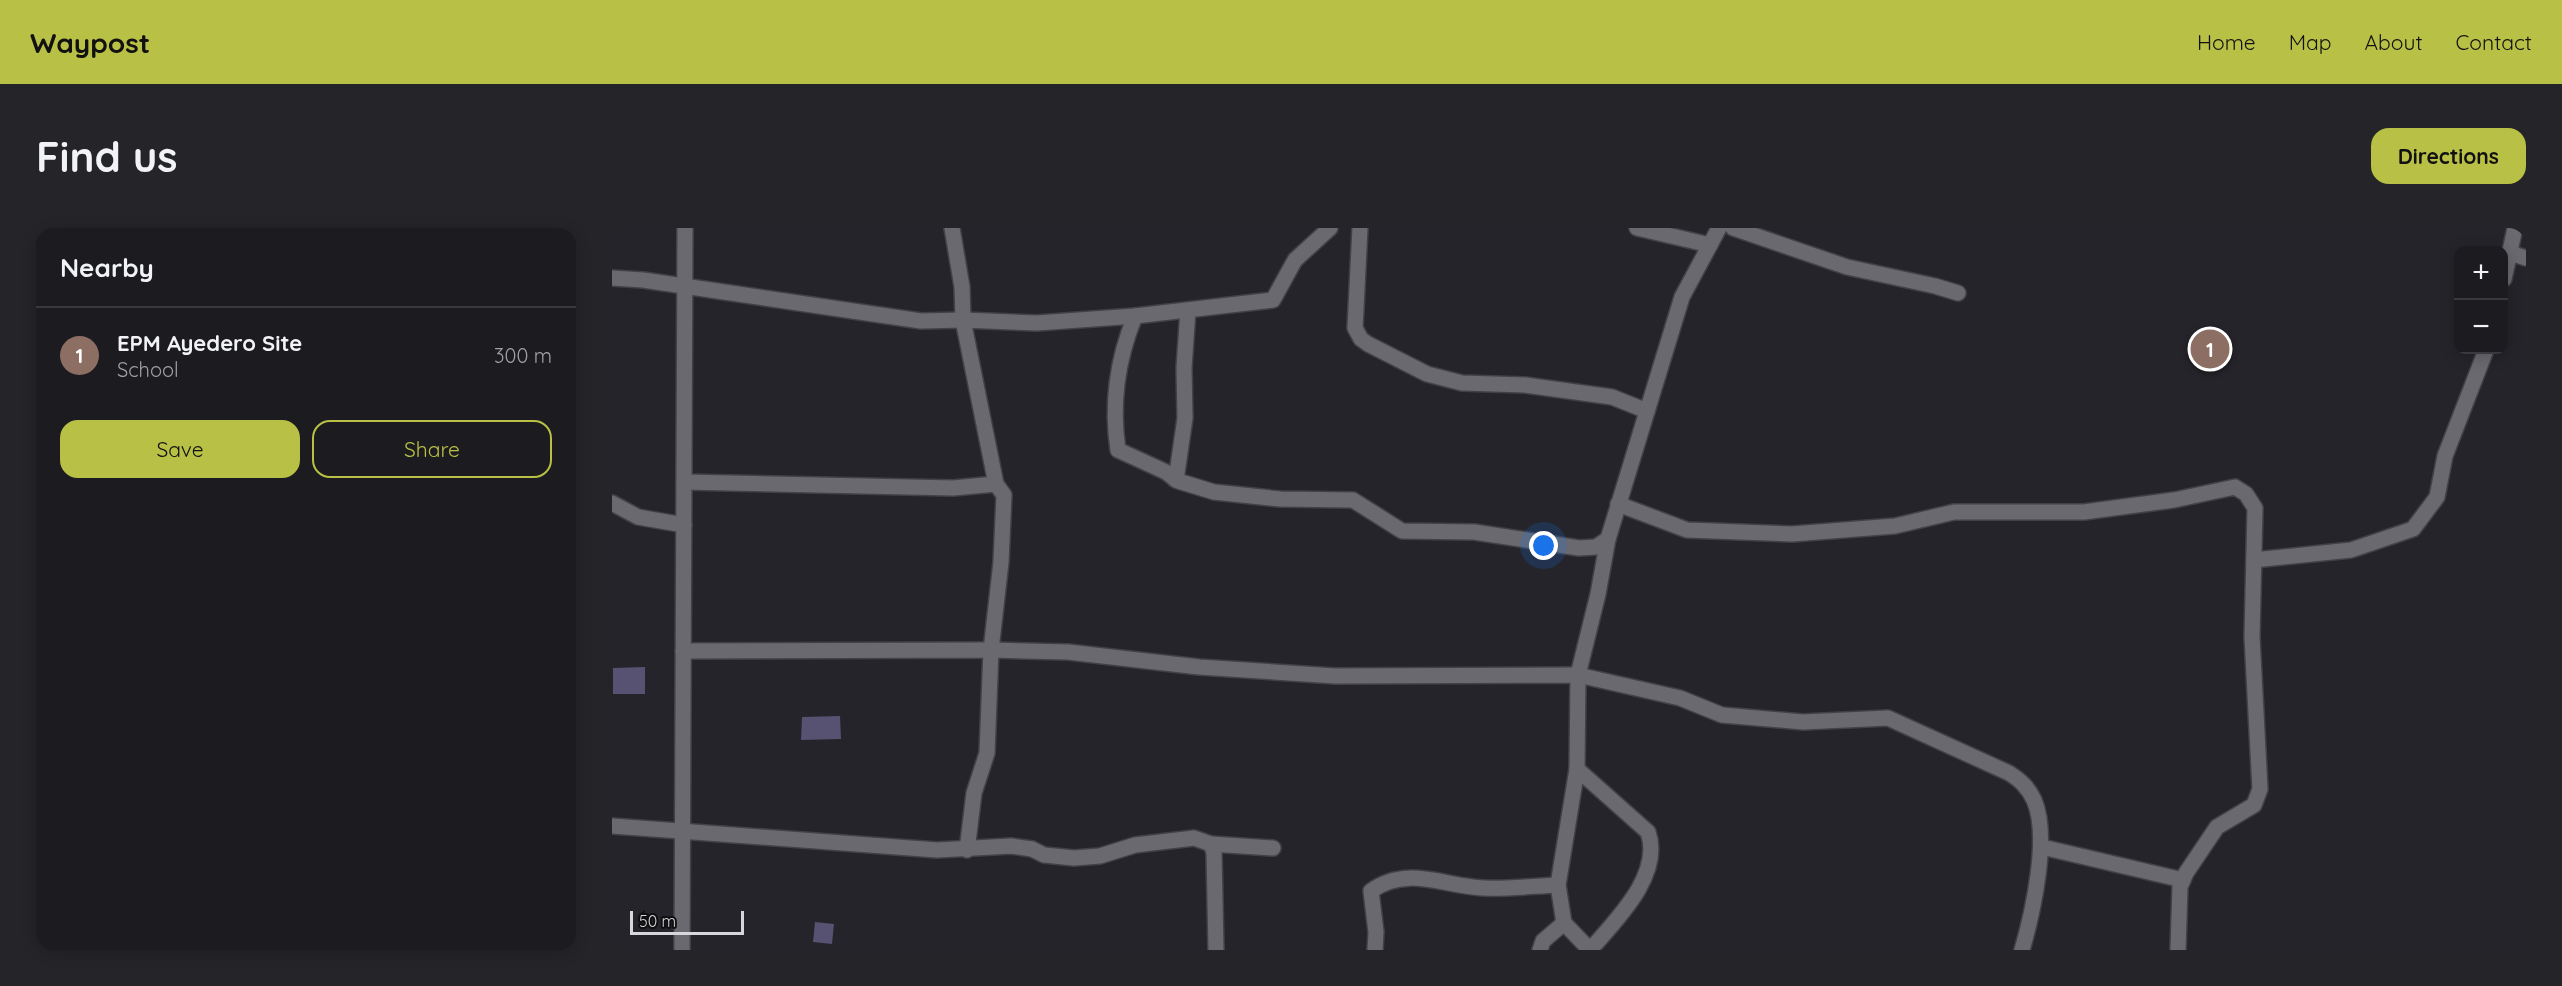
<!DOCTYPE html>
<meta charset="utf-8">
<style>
body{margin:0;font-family:Quicksand,sans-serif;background:#252429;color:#f1f3f6}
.controls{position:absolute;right:18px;top:18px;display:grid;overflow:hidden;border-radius:12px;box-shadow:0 3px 15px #0003}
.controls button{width:54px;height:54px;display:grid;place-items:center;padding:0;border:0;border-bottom:2px solid #3a393e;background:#1c1b20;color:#f1f3f6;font:30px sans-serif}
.scale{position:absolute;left:18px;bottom:15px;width:114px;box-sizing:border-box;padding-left:6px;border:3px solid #d7d7db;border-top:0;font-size:16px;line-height:21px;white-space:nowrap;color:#d7d7db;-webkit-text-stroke:4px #0e0e10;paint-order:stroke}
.you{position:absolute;left:932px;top:318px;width:21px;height:21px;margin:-15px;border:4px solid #fff;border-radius:50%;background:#1a73e8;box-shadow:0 0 0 9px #1a73e833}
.badge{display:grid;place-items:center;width:39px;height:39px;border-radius:50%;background:#b9c046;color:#fff;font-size:20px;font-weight:700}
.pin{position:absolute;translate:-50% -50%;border:3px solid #fff;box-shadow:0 2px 6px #0006}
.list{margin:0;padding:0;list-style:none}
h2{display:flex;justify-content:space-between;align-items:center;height:78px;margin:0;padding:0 24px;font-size:26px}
h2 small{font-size:20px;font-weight:400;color:#a0a1a5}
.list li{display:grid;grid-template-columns:39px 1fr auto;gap:18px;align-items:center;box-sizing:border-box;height:96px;padding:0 24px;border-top:2px solid #3a393e}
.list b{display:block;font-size:22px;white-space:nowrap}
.list p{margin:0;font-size:20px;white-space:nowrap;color:#a0a1a5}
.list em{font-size:20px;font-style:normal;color:#a0a1a5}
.actions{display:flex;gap:12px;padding:18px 24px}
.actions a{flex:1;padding:14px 0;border:2px solid #b9c046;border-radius:18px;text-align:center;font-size:21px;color:#b9c046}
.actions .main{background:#b9c046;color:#111}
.map{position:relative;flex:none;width:1914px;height:722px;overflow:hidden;border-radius:18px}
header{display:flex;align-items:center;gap:36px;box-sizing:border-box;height:84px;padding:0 30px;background:#b9c046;color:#111}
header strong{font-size:28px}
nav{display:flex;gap:33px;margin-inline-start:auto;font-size:21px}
.intro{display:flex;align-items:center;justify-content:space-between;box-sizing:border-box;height:144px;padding:0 36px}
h1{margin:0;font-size:42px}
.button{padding:15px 27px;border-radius:18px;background:#b9c046;color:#111;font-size:21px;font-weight:700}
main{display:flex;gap:36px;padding:0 36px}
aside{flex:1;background:#1c1b20;border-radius:18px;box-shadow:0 3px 15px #0003}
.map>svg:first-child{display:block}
</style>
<header>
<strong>Waypost</strong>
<nav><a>Home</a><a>Map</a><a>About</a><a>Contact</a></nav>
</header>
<div class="intro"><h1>Find us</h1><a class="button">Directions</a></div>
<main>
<aside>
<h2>Nearby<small></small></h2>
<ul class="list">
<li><span class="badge" style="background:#8d6e63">1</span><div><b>EPM Ayedero Site</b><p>School</p></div><em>300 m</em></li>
</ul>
<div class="actions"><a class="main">Save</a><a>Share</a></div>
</aside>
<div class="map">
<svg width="1914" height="722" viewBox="0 0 1914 722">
<rect width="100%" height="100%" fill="#25242a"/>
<g fill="#575172">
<polygon points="33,439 33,466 1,466 1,440"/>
<polygon points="228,488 229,511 189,512 190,489"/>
<polygon points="203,694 222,696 220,716 201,714"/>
</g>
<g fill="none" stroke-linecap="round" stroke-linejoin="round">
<defs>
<g id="street">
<polyline points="748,0 743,100 749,111 756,116 815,146 850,155 913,157 1000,169 1035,183"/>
<polyline points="1025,0 1098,17"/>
<polyline points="1121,0 1235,39 1323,58 1346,65"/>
<polyline points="1898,25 1914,30"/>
<polyline points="0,50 31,52 309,93 351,92 350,59 340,0"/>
<polyline points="1892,51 1903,0"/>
<polyline points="576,82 572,140 573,190 564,252 566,253 602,264 668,271 741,272 790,303 862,304 967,320 984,319 996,311"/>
<path d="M523,88c-18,44 -24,88 -17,134l48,22 10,8"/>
<polyline points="72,254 341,260 384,256 392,267 389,334 379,422 375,525 362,565 355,622"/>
<polyline points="384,256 351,92 425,95 523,88 661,72 683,32 718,0"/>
<polyline points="0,275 26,289 72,297"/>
<polyline points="1006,276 1075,302 1180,306 1283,298 1342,284 1472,284 1562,272 1623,259 1634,266 1643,280 1640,409 1648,561 1642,577 1605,599 1574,645 1568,659 1566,722"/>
<polyline points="1642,332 1739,322 1801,301 1825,269 1833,228 1874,122"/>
<path d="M71,423l308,-1 77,2 131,15 136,9 243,-1 102,23 42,17 81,7 85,-4 121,55c11,7 19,14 25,27 16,36 -1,112 -12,150"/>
<path d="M965,541l71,63c15,43 -32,88 -58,118"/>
<polyline points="0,598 325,622 399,618 420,621 432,627 462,630 488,628 523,617 582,610 599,616 602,625 604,722"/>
<polyline points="599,616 661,620"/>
<polyline points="1430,619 1571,652"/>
<polyline points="70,722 73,0"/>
<path d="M763,722l1,-18 -5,-41c35,-26 73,-5 112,-3 25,1 51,-2 75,-3"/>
<polyline points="928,722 931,713 952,695"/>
<polyline points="978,722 952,695 946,657 965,541 966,447 986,366 996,311 1070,69 1107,0"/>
</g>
</defs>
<use href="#street" stroke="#424246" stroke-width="18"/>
<use href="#street" stroke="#69696f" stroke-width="15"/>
</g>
</svg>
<div class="controls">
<button>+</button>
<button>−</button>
</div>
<div class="scale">50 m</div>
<div class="you"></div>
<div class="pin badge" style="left:1598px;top:121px;background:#8d6e63">1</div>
</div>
</main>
